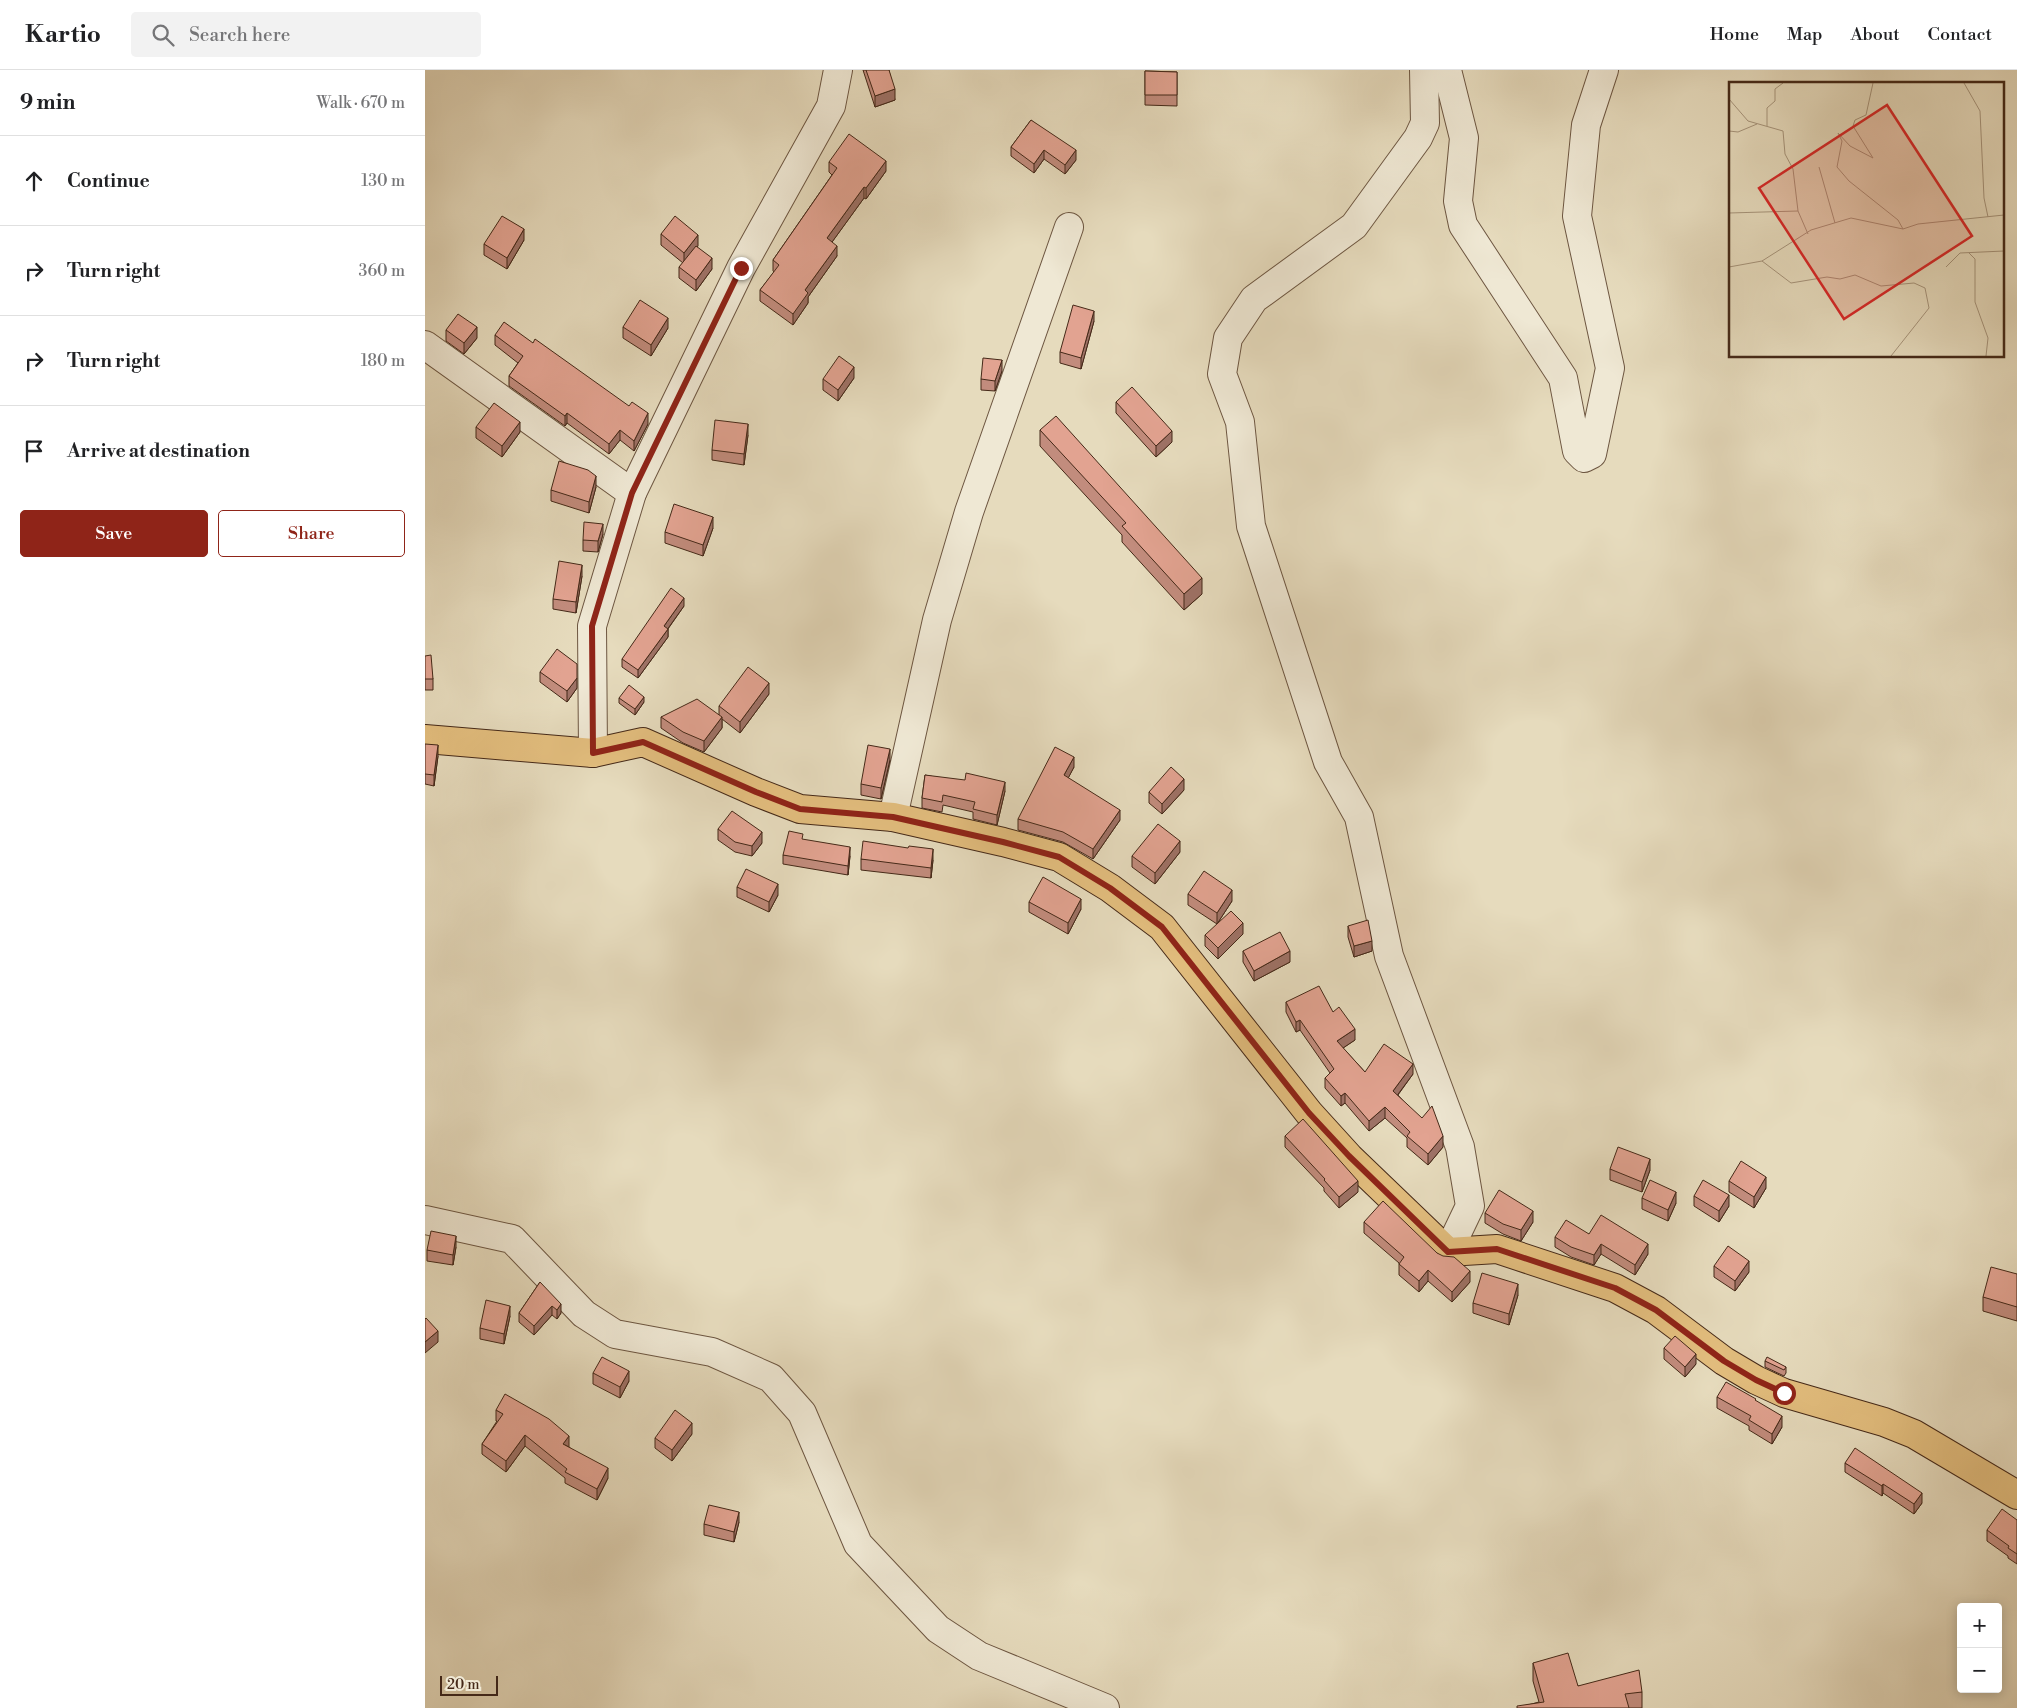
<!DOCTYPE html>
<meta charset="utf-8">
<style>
body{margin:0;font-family:"Libre Bodoni",serif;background:#f2f2f2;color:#202124}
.controls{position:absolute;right:15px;bottom:15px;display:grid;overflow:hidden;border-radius:5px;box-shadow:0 2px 12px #0003}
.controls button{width:45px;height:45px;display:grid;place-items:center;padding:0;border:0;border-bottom:1px solid #e0e0e0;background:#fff;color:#202124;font:25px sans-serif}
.scale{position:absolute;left:15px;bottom:12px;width:58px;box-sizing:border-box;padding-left:5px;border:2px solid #452918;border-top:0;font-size:14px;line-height:18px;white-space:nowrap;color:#452918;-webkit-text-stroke:4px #efe8d4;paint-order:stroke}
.stop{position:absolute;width:15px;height:15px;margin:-11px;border:4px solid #8f2418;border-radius:50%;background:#fff}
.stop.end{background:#8f2418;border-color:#fff;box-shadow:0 1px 5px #0008}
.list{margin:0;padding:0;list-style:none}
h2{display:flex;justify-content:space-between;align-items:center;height:65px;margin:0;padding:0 20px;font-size:21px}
h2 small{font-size:16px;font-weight:400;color:#757577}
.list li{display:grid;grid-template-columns:32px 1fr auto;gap:15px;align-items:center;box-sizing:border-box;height:90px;padding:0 20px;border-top:1px solid #e0e0e0}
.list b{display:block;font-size:19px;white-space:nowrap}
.list em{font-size:16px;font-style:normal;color:#757577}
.actions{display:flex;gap:10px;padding:15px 20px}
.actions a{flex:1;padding:11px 0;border:1px solid #8f2418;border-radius:5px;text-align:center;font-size:18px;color:#8f2418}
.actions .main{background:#8f2418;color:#fff}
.icon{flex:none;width:28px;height:28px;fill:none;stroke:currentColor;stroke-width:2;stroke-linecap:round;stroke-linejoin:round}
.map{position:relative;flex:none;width:1592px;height:1638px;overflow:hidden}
header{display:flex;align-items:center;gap:30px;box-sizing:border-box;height:70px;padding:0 25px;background:#fff;border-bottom:1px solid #e0e0e0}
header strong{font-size:24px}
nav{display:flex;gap:28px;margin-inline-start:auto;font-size:18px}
.search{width:350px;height:45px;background:#f2f2f2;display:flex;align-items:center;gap:12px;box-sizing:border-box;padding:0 18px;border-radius:5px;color:#757577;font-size:19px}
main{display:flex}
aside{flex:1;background:#fff}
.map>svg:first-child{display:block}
</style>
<header>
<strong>Kartio</strong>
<div class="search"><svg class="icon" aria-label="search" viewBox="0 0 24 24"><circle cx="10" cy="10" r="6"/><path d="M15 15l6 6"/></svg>Search here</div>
<nav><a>Home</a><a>Map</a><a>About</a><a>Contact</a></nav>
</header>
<main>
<aside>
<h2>9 min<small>Walk · 670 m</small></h2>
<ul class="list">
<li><svg class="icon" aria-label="ahead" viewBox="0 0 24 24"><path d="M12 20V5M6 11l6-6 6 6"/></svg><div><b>Continue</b></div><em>130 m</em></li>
<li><svg class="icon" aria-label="right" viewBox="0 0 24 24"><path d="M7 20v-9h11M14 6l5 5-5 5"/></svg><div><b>Turn right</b></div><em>360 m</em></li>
<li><svg class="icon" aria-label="right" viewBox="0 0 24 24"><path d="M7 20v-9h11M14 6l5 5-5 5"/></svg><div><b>Turn right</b></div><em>180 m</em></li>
<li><svg class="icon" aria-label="arrive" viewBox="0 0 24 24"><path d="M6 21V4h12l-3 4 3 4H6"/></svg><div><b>Arrive at destination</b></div></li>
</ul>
<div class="actions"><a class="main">Save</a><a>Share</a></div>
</aside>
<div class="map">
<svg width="1592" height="1638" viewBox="0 0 1592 1638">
<rect width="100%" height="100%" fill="#e6dbbd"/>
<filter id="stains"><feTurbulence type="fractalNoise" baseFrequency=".004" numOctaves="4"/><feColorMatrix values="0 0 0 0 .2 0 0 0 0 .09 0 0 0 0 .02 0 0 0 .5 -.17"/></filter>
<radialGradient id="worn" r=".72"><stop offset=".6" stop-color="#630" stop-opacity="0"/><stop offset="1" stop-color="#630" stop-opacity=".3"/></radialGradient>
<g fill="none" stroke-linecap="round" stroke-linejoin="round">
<defs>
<g id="minor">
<polyline points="999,0 1000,53 993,68 929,156 829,229 803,268 797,304 815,352 826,456 903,692 934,747 964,886 1035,1077 1045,1136 1023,1182"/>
<polyline points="1022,0 1039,68 1033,131 1038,155 1138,308 1152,381 1159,388 1167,384 1185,298 1152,146 1161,55 1179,0"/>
<polyline points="0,275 207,423"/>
<polyline points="168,683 167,556 207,423 316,198 406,36 413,0"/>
<polyline points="468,747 512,550 544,442 644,157"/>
<polyline points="0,1150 87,1169 159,1244 190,1264 287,1282 346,1308 377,1343 433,1474 513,1559 554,1586 680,1638"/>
</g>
<polyline id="major" points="0,669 168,683 218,672 331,722 375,739 468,747 578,772 634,787 685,818 737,857 884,1043 924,1087 1023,1182 1072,1179 1190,1218 1231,1240 1299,1291 1331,1310 1359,1323 1459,1352 1489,1364 1592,1425"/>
</defs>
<use href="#minor" stroke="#6d5641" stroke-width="30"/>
<use href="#major" stroke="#452918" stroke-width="30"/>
<use href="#minor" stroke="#efe8d4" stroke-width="28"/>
<use href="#major" stroke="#e3be7e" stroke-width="28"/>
</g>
<g fill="#c28c7d" stroke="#452918">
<polygon points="438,0 464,0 470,30 450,37"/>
<polygon points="720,1 752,2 752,36 720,35"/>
<polygon points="606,50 651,90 640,104 619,89 609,103 586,86 586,77"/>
<polygon points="404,92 461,101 441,129 439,128 407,172 412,186 383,227 383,233 368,255 335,231 335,220 349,202 348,201 348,190 407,105 404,102"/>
<polygon points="236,164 273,176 272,177 287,199 271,221 254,208 254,197 258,193 236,175"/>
<polygon points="99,170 82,199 59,185 59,174"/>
<polygon points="669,251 656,299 635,293 635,282"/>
<polygon points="198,257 243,258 226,286 198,268"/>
<polygon points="21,260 52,268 39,284 21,271"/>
<polygon points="70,265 223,354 209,381 195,370 184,384 142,353 140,356 84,316 84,306 93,293 70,275"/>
<polygon points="577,301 570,321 556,320 556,309"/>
<polygon points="429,308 413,331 398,320 398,309"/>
<polygon points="691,332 747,372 731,387 691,343"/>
<polygon points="51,357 95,362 77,387 51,368"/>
<polygon points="615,360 777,524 759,540 697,472 697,465 615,376"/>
<polygon points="323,365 319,395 287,390 287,380"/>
<polygon points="171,417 164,443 126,431 126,420"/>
<polygon points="288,458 278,486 240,473 240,462"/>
<polygon points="178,464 173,482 158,481 158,470"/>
<polygon points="157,506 151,543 128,539 128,529"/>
<polygon points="259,536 243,559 243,567 213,608 197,597 197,589"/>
<polygon points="0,586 8,609 8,620 0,620"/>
<polygon points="115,602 152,618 142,632 115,612"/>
<polygon points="344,624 315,663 297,649 297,658 279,682 258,673 236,658 236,647 294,645 294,636"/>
<polygon points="194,628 219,632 210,645 194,633"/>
<polygon points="0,674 13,686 9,716 0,714"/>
<polygon points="465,690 456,729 436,725 436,714"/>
<polygon points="649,697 643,708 695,750 668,789 638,772 593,760 593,749"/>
<polygon points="500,705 580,721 572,755 548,749 548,742 518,735 517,742 497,738 497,728"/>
<polygon points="759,720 737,744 724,733 724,722"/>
<polygon points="293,759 337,773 327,786 310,782 293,770"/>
<polygon points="755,782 730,814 707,797 707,786"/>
<polygon points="358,785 425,786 423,805 358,794"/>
<polygon points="436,789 508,790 506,808 436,800"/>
<polygon points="312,817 353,825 344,842 312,827"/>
<polygon points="763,824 807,831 792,854 763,835"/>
<polygon points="604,832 656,839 643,864 604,842"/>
<polygon points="923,856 947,881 929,887 923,867"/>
<polygon points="818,864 793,889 780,876 780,865"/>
<polygon points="818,881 865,892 829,911 818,892"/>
<polygon points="861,932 908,942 930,970 918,978 940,1002 988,1004 973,1025 1018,1077 1003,1095 982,1077 982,1068 960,1048 944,1061 920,1033 916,1036 900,1018 900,1008 905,1003 875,960 871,962 861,942"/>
<polygon points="860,1066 933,1122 914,1138 899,1121 899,1118 860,1077"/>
<polygon points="1185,1099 1225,1100 1217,1122 1185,1110"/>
<polygon points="1304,1111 1341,1118 1329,1138 1304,1122"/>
<polygon points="1269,1126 1304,1136 1294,1152 1269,1136"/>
<polygon points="1217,1128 1251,1133 1243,1151 1217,1139"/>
<polygon points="1060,1143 1108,1152 1096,1171 1078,1164 1060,1153"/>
<polygon points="939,1152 1012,1183 1045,1212 1027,1232 1003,1211 994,1222 974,1205 974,1193 939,1163"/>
<polygon points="1164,1164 1223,1184 1210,1205 1176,1184 1169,1195 1146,1187 1130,1177 1130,1167"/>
<polygon points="31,1177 28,1195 2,1191 2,1180"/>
<polygon points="1289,1196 1324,1202 1310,1221 1289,1207"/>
<polygon points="1592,1204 1592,1251 1558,1241 1558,1227"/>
<polygon points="115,1212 136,1243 132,1249 127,1245 109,1265 94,1252 94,1243"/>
<polygon points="1093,1225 1084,1255 1048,1243 1048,1233"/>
<polygon points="85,1246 79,1274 55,1269 55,1258"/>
<polygon points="1239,1278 1271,1294 1260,1307 1239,1289"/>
<polygon points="1340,1291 1361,1297 1361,1303 1359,1306 1340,1297"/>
<polygon points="168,1303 204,1311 195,1328 168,1314"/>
<polygon points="1292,1327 1331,1331 1357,1357 1347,1374 1324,1360 1324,1356 1292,1338"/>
<polygon points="71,1340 144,1377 183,1408 172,1430 140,1413 140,1408 100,1376 81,1402 57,1384 57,1374 72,1351 71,1351"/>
<polygon points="267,1364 247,1391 230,1378 230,1368"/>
<polygon points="1420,1393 1497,1433 1489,1444 1458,1423 1457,1426 1420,1402"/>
<polygon points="1592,1450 1592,1494 1583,1488 1583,1486 1562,1471 1562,1460"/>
<polygon points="314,1452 309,1472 279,1465 279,1454"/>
<polygon points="1108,1593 1153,1616 1217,1622 1217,1638 1092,1638 1114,1632 1108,1611"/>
</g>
<g fill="#9e7266" stroke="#452918">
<polygon points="470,19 470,30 450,37 450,26"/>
<polygon points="619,80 619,89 609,103 609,94"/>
<polygon points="651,80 651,90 640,104 640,95"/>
<polygon points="461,91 461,101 441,129 441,118"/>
<polygon points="439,117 439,128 402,179 402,168"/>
<polygon points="99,159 99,170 82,199 82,188"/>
<polygon points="273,165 273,176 259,194 259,183"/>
<polygon points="412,176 412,186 383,227 383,233 368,255 368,244 380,220"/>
<polygon points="287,188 287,199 271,221 271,210"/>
<polygon points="669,241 669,251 656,299 656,288"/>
<polygon points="243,248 243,258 226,286 226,275"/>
<polygon points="52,257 52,268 39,284 39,273"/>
<polygon points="577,290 577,301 570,321 570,311"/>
<polygon points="429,297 429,308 413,331 413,320"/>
<polygon points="142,343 142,353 140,356 140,346"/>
<polygon points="223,343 223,354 209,381 209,371"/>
<polygon points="95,352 95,362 77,387 77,376"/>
<polygon points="323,354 323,365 319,395 319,384"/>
<polygon points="195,360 195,370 184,384 184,374"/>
<polygon points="747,361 747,372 731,387 731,376"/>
<polygon points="171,406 171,417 164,443 164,432"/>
<polygon points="288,447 288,458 278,486 278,475"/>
<polygon points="178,454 178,464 173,482 173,471"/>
<polygon points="157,495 157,506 151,543 151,532"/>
<polygon points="777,508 777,524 759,540 759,524"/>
<polygon points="259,528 259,536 239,564 239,556"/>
<polygon points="243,559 243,567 213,608 213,600"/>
<polygon points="152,608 152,618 142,632 142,621"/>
<polygon points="344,613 344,624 315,663 315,652"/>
<polygon points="219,627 219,632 210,645 210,639"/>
<polygon points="297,647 297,658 279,682 279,671"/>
<polygon points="13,675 13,686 9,716 9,705"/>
<polygon points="465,679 465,690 456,729 456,718"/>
<polygon points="649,687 649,697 639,716 639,705"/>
<polygon points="759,709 759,720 737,744 737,734"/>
<polygon points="580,712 580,721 572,755 572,745"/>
<polygon points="695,740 695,750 668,789 668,779"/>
<polygon points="337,762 337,773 327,786 327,776"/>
<polygon points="755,771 755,782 730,814 730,803"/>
<polygon points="425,777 425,786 423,805 423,796"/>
<polygon points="508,779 508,790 506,808 506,798"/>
<polygon points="353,814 353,825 344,842 344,832"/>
<polygon points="807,820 807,831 792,854 792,843"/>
<polygon points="656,829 656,839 643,864 643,853"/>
<polygon points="818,853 818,864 793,889 793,878"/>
<polygon points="947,871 947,881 929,887 929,876"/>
<polygon points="865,881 865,892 829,911 829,901"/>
<polygon points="875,950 875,960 871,962 871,952"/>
<polygon points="930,959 930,970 912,982 912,971"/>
<polygon points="988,994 988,1004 968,1031 968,1021"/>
<polygon points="920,1023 920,1033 916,1036 916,1026"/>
<polygon points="960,1037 960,1048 944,1061 944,1051"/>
<polygon points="1018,1066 1018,1077 1003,1095 1003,1084"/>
<polygon points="1225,1089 1225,1100 1217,1122 1217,1112"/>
<polygon points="1341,1107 1341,1118 1329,1138 1329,1127"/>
<polygon points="933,1111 933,1122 914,1138 914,1127"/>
<polygon points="1251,1122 1251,1133 1243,1151 1243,1140"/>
<polygon points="1304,1125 1304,1136 1294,1152 1294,1141"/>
<polygon points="1108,1141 1108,1152 1096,1171 1096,1160"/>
<polygon points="31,1166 31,1177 28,1195 28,1185"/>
<polygon points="1176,1174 1176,1184 1169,1195 1169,1185"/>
<polygon points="1223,1174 1223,1184 1210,1205 1210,1195"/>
<polygon points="1324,1191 1324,1202 1310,1221 1310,1211"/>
<polygon points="1003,1200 1003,1211 994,1222 994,1211"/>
<polygon points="1045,1201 1045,1212 1027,1232 1027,1222"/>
<polygon points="1093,1214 1093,1225 1084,1255 1084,1244"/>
<polygon points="136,1234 136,1243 132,1249 132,1240"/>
<polygon points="85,1236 85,1246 79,1274 79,1264"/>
<polygon points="127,1236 127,1245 109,1265 109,1256"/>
<polygon points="13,1261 13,1272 0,1283 0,1272"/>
<polygon points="1271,1284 1271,1294 1260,1307 1260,1297"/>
<polygon points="204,1301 204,1311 195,1328 195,1317"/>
<polygon points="1357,1346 1357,1357 1347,1374 1347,1364"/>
<polygon points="267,1353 267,1364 247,1391 247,1380"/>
<polygon points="100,1365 100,1376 81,1402 81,1391"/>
<polygon points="144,1366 144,1377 138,1374"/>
<polygon points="183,1398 183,1408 172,1430 172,1419"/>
<polygon points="1458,1414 1458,1423 1457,1426 1457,1416"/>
<polygon points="1497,1423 1497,1433 1489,1444 1489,1434"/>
<polygon points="314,1442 314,1452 309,1472 309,1462"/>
</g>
<g fill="#e2a391" stroke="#452918">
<polygon points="441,0 464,0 470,19 450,26"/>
<polygon points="720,1 752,2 752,25 720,25"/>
<polygon points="606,50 651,80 640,95 619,80 609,94 586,77"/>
<polygon points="424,64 461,91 441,118 439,117 402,168 412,176 380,220 383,223 368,244 335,220 354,195 348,190 412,98 404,92"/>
<polygon points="77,146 99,159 82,188 59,174"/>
<polygon points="250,146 273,165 259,183 236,164"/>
<polygon points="271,176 287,188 271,210 254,197"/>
<polygon points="215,230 243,248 226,275 198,257"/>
<polygon points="648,235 669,241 656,288 635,282"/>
<polygon points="33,244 52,257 39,273 21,260"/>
<polygon points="79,252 108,273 110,269 204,336 207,332 223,343 209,371 195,360 184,374 142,343 140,346 84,306 98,286 70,265"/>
<polygon points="414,286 429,297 413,320 398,309"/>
<polygon points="558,288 577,290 570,311 556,309"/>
<polygon points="707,317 747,361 731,376 691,332"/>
<polygon points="69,333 95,352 77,376 51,357"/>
<polygon points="631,346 777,508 759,524 697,456 701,453 615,360"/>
<polygon points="290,350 323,354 319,384 287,380"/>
<polygon points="134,391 163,400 171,406 164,432 126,420"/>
<polygon points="249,434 288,447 278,475 240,462"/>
<polygon points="159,452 178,454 173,471 158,470"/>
<polygon points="134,491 157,495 151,532 128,529"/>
<polygon points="246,518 259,528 239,556 243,559 213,600 197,589"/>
<polygon points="132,579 152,594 152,608 142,621 115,602"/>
<polygon points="6,585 8,609 0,609 0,586"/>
<polygon points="323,597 344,613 315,652 294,636"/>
<polygon points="204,615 219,627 210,639 194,628"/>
<polygon points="272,629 297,647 279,671 258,662 236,647"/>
<polygon points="0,674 13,675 9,705 0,704"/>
<polygon points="443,675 465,679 456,718 436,714"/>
<polygon points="630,677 649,687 639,705 695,740 668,779 638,762 593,749"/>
<polygon points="746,697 759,709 737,734 724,722"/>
<polygon points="541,703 580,712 572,745 548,739 550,732 518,725 517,732 497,728 500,705 540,710"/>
<polygon points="307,741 337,762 327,776 310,772 293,759"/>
<polygon points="733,754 755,771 730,803 707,786"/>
<polygon points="364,761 378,764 377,769 425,777 423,796 358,785"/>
<polygon points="438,771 483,778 484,776 508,779 506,798 436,789"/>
<polygon points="321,799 353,814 344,832 312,817"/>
<polygon points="779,801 807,820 792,843 763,824"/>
<polygon points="618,807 656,829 643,853 604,832"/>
<polygon points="806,841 818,853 793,878 780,865"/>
<polygon points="943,850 947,871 929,876 923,856"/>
<polygon points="855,862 865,881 829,901 818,881"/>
<polygon points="894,916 908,942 914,937 930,959 912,971 940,1002 959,974 988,994 968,1021 997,1048 1007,1036 1018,1066 1003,1084 982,1066 985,1062 960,1037 944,1051 920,1023 916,1026 900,1008 909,999 875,950 871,952 861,932"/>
<polygon points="878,1049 933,1111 914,1127 899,1110 900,1109 860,1066"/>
<polygon points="1193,1077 1225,1089 1217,1112 1185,1099"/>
<polygon points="1316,1091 1341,1107 1329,1127 1304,1111"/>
<polygon points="1225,1110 1251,1122 1243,1140 1217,1128"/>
<polygon points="1278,1110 1304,1125 1294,1141 1269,1126"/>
<polygon points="1074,1120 1108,1141 1096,1160 1078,1154 1060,1143"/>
<polygon points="958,1131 1012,1183 1018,1186 1029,1187 1045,1201 1027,1222 1003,1200 994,1211 974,1194 979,1187 939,1152"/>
<polygon points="1176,1145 1223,1174 1210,1195 1176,1174 1169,1185 1146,1177 1130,1167 1141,1150 1164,1164"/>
<polygon points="6,1161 31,1166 28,1185 2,1180"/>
<polygon points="1303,1176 1324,1191 1310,1211 1289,1196"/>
<polygon points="1566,1197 1592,1204 1592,1237 1558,1227"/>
<polygon points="1057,1203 1093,1214 1084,1244 1048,1233"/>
<polygon points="115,1212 136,1234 132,1240 127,1236 109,1256 94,1243"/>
<polygon points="61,1230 85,1236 79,1264 55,1258"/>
<polygon points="1,1248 13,1261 0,1272 0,1249"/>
<polygon points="1250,1266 1271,1284 1260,1297 1239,1278"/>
<polygon points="177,1287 204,1301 195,1317 168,1303"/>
<polygon points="1342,1287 1361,1297 1359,1300 1340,1291"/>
<polygon points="1301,1312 1331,1329 1330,1330 1357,1346 1347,1364 1324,1350 1326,1346 1292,1327"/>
<polygon points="80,1324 124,1349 144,1366 138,1374 183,1398 172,1419 140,1402 142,1399 100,1365 81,1391 57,1374 78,1344 71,1340"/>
<polygon points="250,1340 267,1353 247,1380 230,1368"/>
<polygon points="1430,1378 1497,1423 1489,1434 1458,1414 1457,1416 1420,1393"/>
<polygon points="284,1435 314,1442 309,1462 279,1454"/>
<polygon points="1577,1439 1592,1450 1592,1484 1583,1478 1584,1476 1562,1460"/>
<polygon points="1143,1583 1153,1616 1214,1600 1217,1622 1200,1624 1204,1638 1092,1638 1092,1636 1119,1632 1108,1593"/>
</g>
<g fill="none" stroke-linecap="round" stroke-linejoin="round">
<polyline stroke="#8f2418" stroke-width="6" points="316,198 207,423 167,556 168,683 218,672 331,722 375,739 468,747 578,772 634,787 685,818 737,857 884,1043 924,1086 1023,1182 1072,1179 1190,1218 1231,1240 1299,1291 1331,1310 1359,1323"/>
</g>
<g transform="translate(1304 12)">
<rect width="275" height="275" fill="#e6dbbd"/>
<path fill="none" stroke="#a6947b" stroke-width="1" d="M144,1l-7,32 -11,5 -2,6 20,32 -23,-12 -12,-13 4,8 -5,26 12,14 49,39 5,9M235,1l16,28 4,87 4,19M0,17l19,22 35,10 2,23 8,15 5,42 10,23M38,44v-18l8,-7v-12l8,-6M0,49l9,1 19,-8M90,85l16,56M0,131l69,-2M240,171l6,6v43l13,36 -2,18M33,179l29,22 36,-6 13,2 15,-4 26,11 33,-3 11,5 4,20 -38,48M0,185l33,-6 49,-31 40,-12 52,11 15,-5 86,-9M217,185l14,-14 44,-2"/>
<path fill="#d62828" fill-opacity="0.15" stroke="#d62828" stroke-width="2.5" d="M158,23l85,131 -128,83 -85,-131z"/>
<rect width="275" height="275" fill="none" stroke="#452918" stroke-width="2.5"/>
</g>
<rect width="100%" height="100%" filter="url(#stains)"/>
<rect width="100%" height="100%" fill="url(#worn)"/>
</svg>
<div class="controls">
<button>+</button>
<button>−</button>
</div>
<div class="scale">20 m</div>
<div class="stop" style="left:1359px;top:1323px"></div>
<div class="stop end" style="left:316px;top:198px"></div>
</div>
</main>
